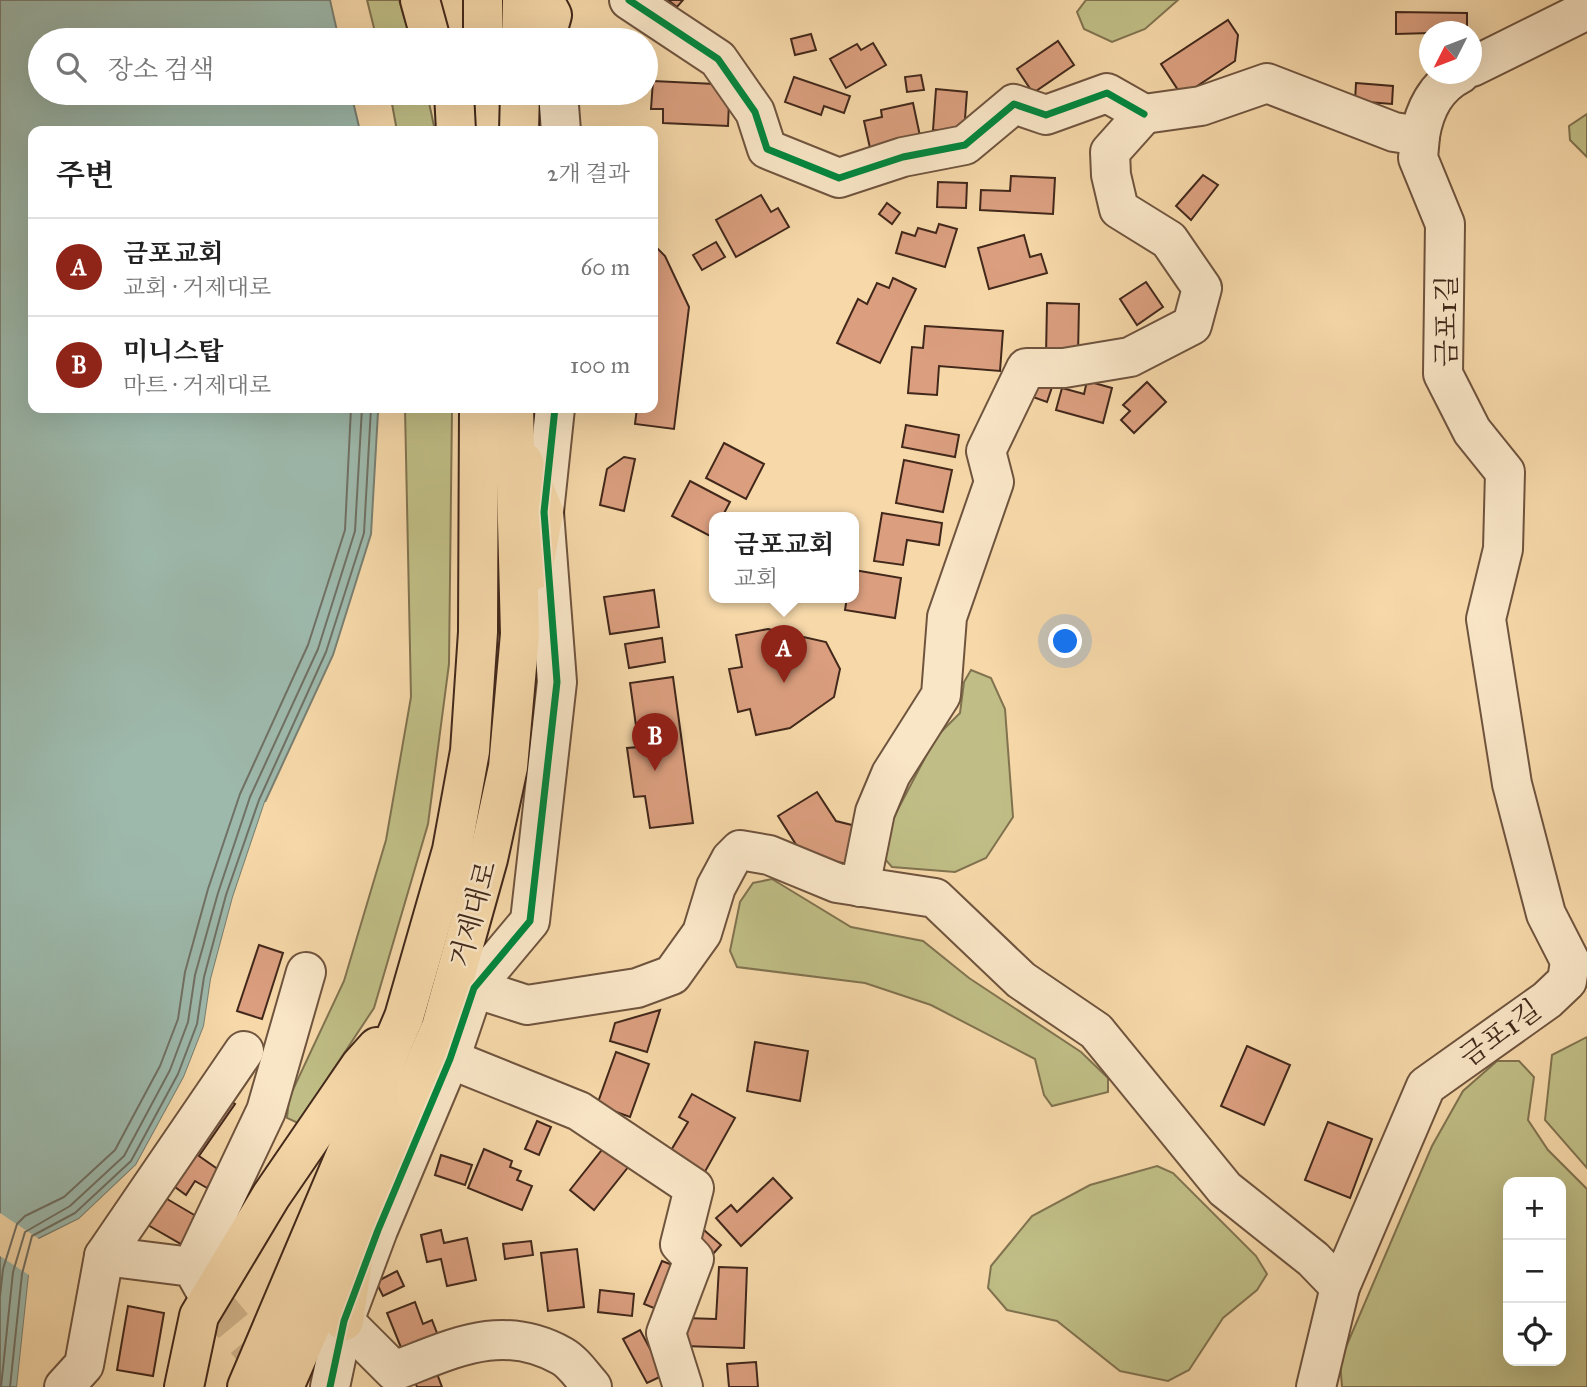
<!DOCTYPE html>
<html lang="ko">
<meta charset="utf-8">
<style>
body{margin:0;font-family:"IM FELL Great Primer","Noto Serif KR",serif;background:#f2f2f2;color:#222}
.controls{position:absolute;right:21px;bottom:21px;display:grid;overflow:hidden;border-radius:14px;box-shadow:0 7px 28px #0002}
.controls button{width:63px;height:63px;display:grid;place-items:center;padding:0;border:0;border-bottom:2px solid #e0e0e0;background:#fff;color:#222;font:35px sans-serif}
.compass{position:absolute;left:1419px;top:21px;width:63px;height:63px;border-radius:50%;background:#fff;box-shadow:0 7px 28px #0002;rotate:228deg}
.you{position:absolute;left:1066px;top:642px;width:24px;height:24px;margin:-18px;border:5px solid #fff;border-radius:50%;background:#1a73e8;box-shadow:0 0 0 10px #1a73e833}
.badge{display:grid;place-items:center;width:46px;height:46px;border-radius:50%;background:#8f2418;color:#fff;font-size:23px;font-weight:700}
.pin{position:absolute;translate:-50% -58px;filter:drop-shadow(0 2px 4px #0008)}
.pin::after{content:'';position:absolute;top:37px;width:24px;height:21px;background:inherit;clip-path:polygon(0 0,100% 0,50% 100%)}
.popup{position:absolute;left:709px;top:512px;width:150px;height:91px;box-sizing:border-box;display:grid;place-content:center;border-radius:14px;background:#fff;filter:drop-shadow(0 2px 5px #0005);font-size:23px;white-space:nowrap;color:#767676}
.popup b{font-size:26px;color:#222}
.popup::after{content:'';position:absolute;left:50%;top:100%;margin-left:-14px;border:14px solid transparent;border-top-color:#fff}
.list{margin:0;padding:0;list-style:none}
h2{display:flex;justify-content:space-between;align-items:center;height:91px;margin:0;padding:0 28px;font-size:30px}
h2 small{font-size:23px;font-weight:400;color:#767676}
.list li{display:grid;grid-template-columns:46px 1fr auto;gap:21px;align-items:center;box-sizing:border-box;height:98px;padding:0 28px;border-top:2px solid #e0e0e0}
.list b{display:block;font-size:26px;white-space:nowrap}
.list p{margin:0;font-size:23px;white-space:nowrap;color:#767676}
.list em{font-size:23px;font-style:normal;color:#767676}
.icon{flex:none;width:38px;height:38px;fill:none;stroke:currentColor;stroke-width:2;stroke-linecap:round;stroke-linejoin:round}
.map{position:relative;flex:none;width:1587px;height:1387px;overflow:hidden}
.search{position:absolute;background:#fff;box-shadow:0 7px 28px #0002;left:28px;top:28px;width:630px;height:77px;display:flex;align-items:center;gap:18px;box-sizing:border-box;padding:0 24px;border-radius:38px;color:#767676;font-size:26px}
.panel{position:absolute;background:#fff;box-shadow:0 7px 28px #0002;left:28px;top:126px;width:630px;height:287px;border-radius:14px}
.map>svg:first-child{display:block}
</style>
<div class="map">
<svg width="1587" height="1387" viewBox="0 0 1587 1387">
<rect width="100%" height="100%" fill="#f6d8a9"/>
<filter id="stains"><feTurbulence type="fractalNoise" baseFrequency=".00286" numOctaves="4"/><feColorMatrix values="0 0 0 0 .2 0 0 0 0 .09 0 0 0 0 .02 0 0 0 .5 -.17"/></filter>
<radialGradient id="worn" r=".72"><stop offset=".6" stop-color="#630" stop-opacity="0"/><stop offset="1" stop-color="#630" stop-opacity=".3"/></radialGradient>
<g fill="#c0be86" stroke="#817350" stroke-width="2" fill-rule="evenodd">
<polygon points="367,0 399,0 411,40 377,40"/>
<polygon points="1086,0 1178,0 1145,29 1112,42 1084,29 1077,12"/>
<polygon points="390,93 427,93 435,131 397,131"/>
<polygon points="1587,114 1587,157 1570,140 1569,126"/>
<polygon points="405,408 452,408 449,664 428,824 374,1008 298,1123 287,1118 289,1098 344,981 386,840 411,697"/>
<polygon points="971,670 991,678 1005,709 1013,817 986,858 955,872 892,867 884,858 887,830 936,737 960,713 964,682"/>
<polygon points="772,879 851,927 923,941 969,978 1081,1052 1108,1078 1108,1092 1052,1106 1044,1095 1035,1059 931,1005 865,983 737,967 730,951 740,902 753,883"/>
<polygon points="1587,1037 1587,1168 1545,1120 1552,1055"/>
<path d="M1497,1061h22l15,16 -6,43 20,30 39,39v198h-245l-2,-26 92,-215 31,-55zM1508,1182h53v179h-53z"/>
<polygon points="1157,1166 1173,1173 1256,1256 1267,1274 1257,1290 1223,1318 1189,1370 1168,1381 1120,1371 1057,1321 1007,1310 988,1288 991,1266 1032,1216 1090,1185"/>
</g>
<polygon fill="#9db9ac" stroke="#797f72" stroke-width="2" points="0,0 330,0 339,40 40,40 40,93 351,93 360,131 33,131 33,408 377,408 378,412 371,534 333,655 265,802 233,897 211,979 204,1026 184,1077 136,1165 79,1219 38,1239 29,1275 17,1387 0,1387"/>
<polygon fill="#f6d8a9" points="265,802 268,803 237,898 214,980 207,1027 187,1078 139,1168 81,1221 41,1242 32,1275 20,1387 17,1387 29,1275 0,1256 0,1213 39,1239 79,1219 136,1165 184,1077 204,1026 211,979 233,897"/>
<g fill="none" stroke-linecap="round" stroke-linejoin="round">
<g stroke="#707064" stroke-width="2">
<polyline points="0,1296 3,1269 17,1224 25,1216 64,1197 115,1150 160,1066 178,1019 185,972 208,889 240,794 308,645 345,530 351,408"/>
<polyline points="1,1387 13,1272 25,1232 70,1206 124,1156 170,1070 188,1022 195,975 218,893 250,797 318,649 355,531 362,408"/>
<polyline points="10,1387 22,1274 32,1236 75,1213 131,1161 178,1074 197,1024 204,977 226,895 259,800 326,652 364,533 371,408"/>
</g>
</g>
<g fill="#db9f7f" stroke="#42281b" stroke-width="2">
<polygon points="668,0 683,0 677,7"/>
<polygon points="1396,12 1467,13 1467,32 1396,34"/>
<polygon points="1228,20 1238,35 1235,61 1182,96 1161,64"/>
<polygon points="811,34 816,50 795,55 791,39"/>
<polygon points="1058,41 1074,65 1033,93 1017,69"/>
<polygon points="873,43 886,65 846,88 830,59 857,44 861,50"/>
<polygon points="921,75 924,90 907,92 905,77"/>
<polygon points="794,77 850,96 844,113 824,106 821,115 785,102"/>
<polygon points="653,81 715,84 729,102 728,126 663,123 663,109 651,109"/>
<polygon points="1356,83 1393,86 1392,104 1355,101"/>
<polygon points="936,89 967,92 964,132 933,130"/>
<polygon points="913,103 920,136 870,148 864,121 882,117 881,110"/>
<polygon points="1203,175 1218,185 1191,220 1176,206"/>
<polygon points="1011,176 1055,178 1053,214 980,210 981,190 1010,191"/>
<polygon points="938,182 967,183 966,208 937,207"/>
<polygon points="761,195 771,212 778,208 789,227 736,257 716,220"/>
<polygon points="887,203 900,213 892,224 879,214"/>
<polygon points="939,224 957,229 945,267 896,253 902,232 915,236 918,228 936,233"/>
<polygon points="1024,235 1030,257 1041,254 1047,273 989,289 978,248"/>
<polygon points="716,242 725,257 702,270 693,255"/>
<polygon points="653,244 665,256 689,307 674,429 635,424 637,408 653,408"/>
<polygon points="893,278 916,289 880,363 837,343 858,299 867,304 877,283 889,288"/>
<polygon points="1146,282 1163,307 1137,325 1120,299"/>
<polygon points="1047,303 1079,304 1078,357 1046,356"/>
<polygon points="925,326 1003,331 1000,371 939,366 937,395 908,393 912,347 923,348"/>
<polygon points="1036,381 1052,387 1047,402 1030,396"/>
<polygon points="1087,381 1112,388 1103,423 1056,410 1062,388 1084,394"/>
<polygon points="1147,382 1166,402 1134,433 1121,420 1130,411 1123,405"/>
<polygon points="906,425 959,435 955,457 902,447"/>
<polygon points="724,443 764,464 746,499 706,478"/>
<polygon points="624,457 635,459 624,511 600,505 607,469"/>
<polygon points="904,460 952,470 943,512 896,503"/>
<polygon points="690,481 730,502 722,517 714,517 712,537 672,516"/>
<polygon points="882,513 942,523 939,545 907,540 903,565 874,561"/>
<polygon points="854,570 901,578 895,618 845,610 847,597 854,597"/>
<polygon points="654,590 659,627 610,634 604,597"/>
<polygon points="768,629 826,642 840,669 834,697 790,728 756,735 750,709 738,712 729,669 742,667 736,635"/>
<polygon points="662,638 665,662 629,668 625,644"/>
<polygon points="673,677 693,823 650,828 645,796 634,797 627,748 639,747 630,683"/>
<polygon points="817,792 836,821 860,827 851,865 802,854 778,816"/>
<polygon points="259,945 283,953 262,1019 237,1011"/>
<polygon points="660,1010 647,1052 610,1041 615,1023"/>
<polygon points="755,1042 808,1051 800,1101 747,1091"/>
<polygon points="1247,1046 1290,1065 1264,1125 1221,1106"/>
<polygon points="616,1052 649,1064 630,1117 597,1105"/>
<polygon points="692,1094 735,1118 702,1177 667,1157 688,1122 679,1117"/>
<polygon points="222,1095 235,1104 199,1156 219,1170 207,1188 195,1181 186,1195 164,1179"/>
<polygon points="537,1121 551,1127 539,1155 525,1149"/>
<polygon points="1328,1122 1372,1139 1350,1198 1305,1180"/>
<polygon points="605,1146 629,1166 594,1210 570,1190"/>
<polygon points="484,1149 512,1161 510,1167 521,1171 517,1180 532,1186 522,1210 468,1188"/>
<polygon points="441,1155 472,1165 465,1185 435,1175"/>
<polygon points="773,1178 792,1198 741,1246 716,1218 731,1205 737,1212"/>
<polygon points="162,1196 196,1216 181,1244 146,1224"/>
<polygon points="441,1230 444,1243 467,1238 476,1280 447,1286 441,1259 427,1262 421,1235"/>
<polygon points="704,1230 721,1245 712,1255 695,1240"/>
<polygon points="531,1241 533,1255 505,1259 503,1244"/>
<polygon points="577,1249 584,1307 548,1311 541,1253"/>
<polygon points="662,1261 683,1269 666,1313 644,1304"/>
<polygon points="719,1267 747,1268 744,1348 684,1346 685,1318 716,1319"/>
<polygon points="397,1271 404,1286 383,1296 376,1282"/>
<polygon points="600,1290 634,1294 632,1316 598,1312"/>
<polygon points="415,1302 423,1324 432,1320 440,1341 404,1355 387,1313"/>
<polygon points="128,1306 164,1313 153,1376 117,1370"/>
<polygon points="640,1330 664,1375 647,1383 623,1339"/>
<polygon points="756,1362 758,1387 729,1387 727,1364"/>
<polygon points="436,1371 442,1387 417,1387 414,1379"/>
</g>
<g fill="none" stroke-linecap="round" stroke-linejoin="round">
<polyline stroke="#d2b58d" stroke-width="38" stroke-dasharray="38 19" stroke-linecap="butt" points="209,1297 278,1380"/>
<defs>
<g id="minor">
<polyline points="629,0 718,59 755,112 767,149 839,178 903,157 965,145 1014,104 1046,115 1107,93 1144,114 1201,106 1267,83 1394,132 1420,136 1418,158 1445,224 1443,374 1472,431 1505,472 1503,549 1486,619 1512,784 1546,914 1570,961 1567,981 1547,1000 1426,1086 1340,1287 1316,1387"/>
<polyline points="1472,67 1587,10"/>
<polyline points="558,93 561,131"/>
<path d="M1420,136c4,-25 16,-50 40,-62"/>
<polyline points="860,887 875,812 891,774 941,695 947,617 994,482 986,451 1026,368 1064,368 1130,357 1192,325 1202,288 1169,240 1119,209 1111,175 1110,152 1144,114"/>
<polyline points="474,988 527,1005 637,988 672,975 702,933 716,887 731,859 740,850 769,855 837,883 935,898 1021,980 1096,1031 1225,1189 1313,1259 1340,1287"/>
<polyline points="450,1059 579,1111 694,1188 680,1244 694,1259 666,1333 683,1387"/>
<polyline points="104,1256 192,1267 205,1290"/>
<polyline points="192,1267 266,1111 306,972"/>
<path d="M344,1321l50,50c59,-22 107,-49 168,-15 11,6 21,21 30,31"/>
<polyline points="64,1387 84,1365 104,1256 244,1051"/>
<polyline points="330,1387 344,1321 378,1230 450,1059 474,988 530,921 557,682 544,512 555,408"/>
</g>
<g id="highway">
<polyline points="420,0 431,40"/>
<polyline points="544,0 552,15 545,40"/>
<polyline points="483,40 483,0"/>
<polyline points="521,40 522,0"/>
<polyline points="454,93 456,131"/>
<polyline points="519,131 520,93"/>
<polyline points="523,461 544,512 533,571"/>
<polyline points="344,1321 353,1261"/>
<polyline points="184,1387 199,1316 271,1196 360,1066 377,1047"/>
<polyline points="247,1387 404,1017 452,850 470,751 478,632 479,408"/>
<polyline points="284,1387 441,1027 488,859 508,767 520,634 514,408"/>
</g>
</defs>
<use href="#minor" stroke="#6f543e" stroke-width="42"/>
<use href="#highway" stroke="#42281b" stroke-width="42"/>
<use href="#minor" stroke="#f9e6c7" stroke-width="38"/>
<use href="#highway" stroke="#f6d8a9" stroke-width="38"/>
<defs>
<g id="cycleway">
<polyline points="629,0 718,59 755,112 767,149 839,178 903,157 965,145 1014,104 1046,115 1107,93 1144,114"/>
<polyline points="330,1387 344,1321 378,1230 450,1059 474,988 530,921 557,682 544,512 555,408"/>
</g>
</defs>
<use href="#cycleway" stroke="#f9e6c7" stroke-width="11"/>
<use href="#cycleway" stroke="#00873e" stroke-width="7"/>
</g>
<g text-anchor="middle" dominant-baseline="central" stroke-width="5" stroke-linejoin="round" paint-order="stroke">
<g font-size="28" fill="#42281b" stroke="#f9e6c7">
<text transform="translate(1446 321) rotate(-90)">금포1길</text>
<text transform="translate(473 914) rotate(-75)">거제대로</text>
<text transform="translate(1500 1033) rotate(-36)">금포1길</text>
</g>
</g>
<rect width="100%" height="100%" filter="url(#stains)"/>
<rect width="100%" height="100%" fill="url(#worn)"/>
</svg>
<div class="controls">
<button>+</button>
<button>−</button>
<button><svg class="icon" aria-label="locate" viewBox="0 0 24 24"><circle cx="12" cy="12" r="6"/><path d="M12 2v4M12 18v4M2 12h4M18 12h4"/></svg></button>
</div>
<svg class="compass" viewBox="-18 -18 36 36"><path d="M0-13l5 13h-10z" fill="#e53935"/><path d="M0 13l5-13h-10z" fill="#767676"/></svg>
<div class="you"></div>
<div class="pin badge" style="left:784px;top:683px">A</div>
<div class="popup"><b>금포교회</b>교회</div>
<div class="pin badge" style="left:655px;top:771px">B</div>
<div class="search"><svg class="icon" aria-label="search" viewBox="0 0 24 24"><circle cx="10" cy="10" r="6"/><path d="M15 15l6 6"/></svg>장소 검색</div>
<section class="panel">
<h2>주변<small>2개 결과</small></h2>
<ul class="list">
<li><span class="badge">A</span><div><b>금포교회</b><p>교회 · 거제대로</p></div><em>60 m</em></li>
<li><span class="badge">B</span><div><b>미니스탑</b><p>마트 · 거제대로</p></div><em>100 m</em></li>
</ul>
</section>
</div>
